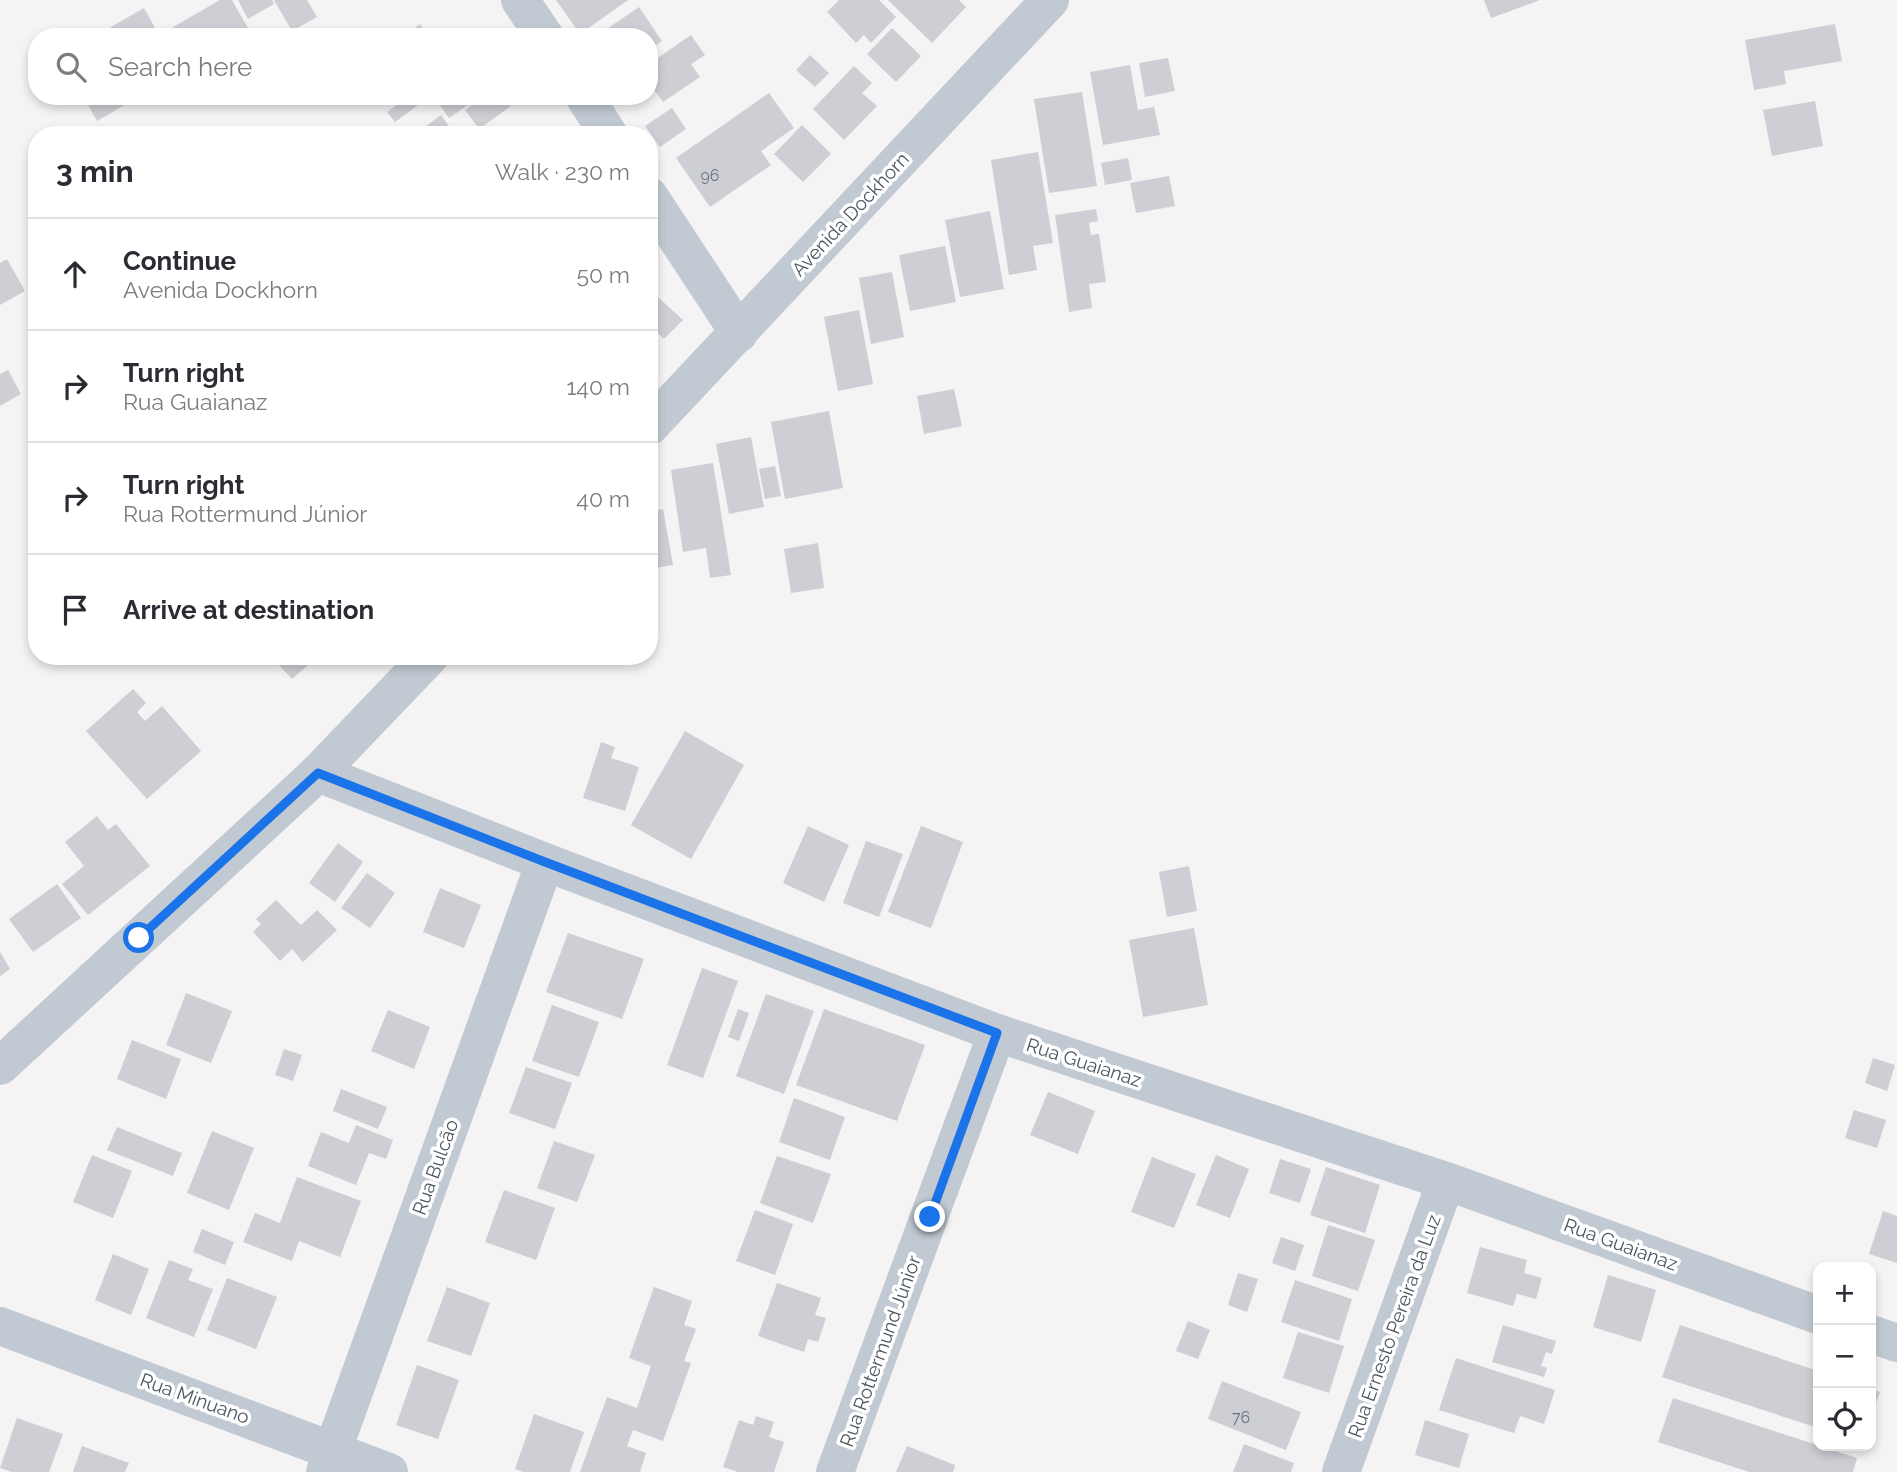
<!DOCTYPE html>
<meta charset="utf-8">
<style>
body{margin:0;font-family:Raleway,sans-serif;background:#f7f7f7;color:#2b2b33}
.controls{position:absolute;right:21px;bottom:21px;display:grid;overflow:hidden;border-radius:14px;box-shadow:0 4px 10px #0003}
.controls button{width:63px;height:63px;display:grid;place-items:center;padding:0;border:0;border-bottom:2px solid #e1e1e2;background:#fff;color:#2b2b33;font:35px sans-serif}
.stop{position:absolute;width:21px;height:21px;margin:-16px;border:5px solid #1a73e8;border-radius:50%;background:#fff}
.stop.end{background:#1a73e8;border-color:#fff;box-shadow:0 2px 7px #0008}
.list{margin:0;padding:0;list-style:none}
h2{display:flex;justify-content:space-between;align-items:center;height:91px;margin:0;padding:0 28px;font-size:30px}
h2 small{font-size:23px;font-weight:400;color:#7c7c81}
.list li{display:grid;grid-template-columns:46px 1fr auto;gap:21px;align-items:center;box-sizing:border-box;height:112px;padding:0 28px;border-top:2px solid #e1e1e2}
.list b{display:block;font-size:26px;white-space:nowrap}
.list p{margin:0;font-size:23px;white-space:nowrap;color:#7c7c81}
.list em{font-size:23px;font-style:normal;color:#7c7c81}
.icon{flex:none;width:38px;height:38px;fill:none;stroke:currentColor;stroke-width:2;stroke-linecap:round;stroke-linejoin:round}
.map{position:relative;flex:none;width:1897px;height:1472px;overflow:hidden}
.search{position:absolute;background:#fff;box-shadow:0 4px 10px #0003;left:28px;top:28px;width:630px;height:77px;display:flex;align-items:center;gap:18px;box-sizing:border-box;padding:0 24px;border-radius:28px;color:#7c7c81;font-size:26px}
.panel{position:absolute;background:#fff;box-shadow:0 4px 10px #0003;left:28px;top:126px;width:630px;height:539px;border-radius:28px}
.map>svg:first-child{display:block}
</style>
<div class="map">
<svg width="1897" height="1472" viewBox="0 0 1897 1472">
<rect width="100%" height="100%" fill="#f5f3f3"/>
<g fill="#cdcfd5">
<polygon points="220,0 232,0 252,35 248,37 172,37 168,30"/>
<polygon points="238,0 272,0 274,4 248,19"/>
<polygon points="274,0 307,0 317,17 292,31"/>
<polygon points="556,0 628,0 580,34"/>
<polygon points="839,0 879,0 896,17 871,43 864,35 856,43 827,12"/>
<polygon points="888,0 959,0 966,7 932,43"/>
<polygon points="1484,0 1540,0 1491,18"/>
<polygon points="639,7 662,41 649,50 649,37 595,37"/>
<polygon points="144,8 160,37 114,37 109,28"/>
<polygon points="420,24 428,36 433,32 436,37 402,37"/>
<polygon points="1835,24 1842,61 1784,71 1786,84 1754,90 1745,40"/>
<polygon points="892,28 921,56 896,82 867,54"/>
<polygon points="691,35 705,55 691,64 700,77 663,102 649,83 649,64"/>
<polygon points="810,55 829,73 815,87 796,70"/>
<polygon points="1168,58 1175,91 1145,97 1139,63"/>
<polygon points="1130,65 1138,110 1154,107 1160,135 1103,145 1090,72"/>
<polygon points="854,66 872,83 862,93 877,106 844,140 813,109"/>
<polygon points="1082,92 1097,186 1049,193 1034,99"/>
<polygon points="769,93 794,128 761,151 771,165 710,207 676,158"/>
<polygon points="83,96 140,96 97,121"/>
<polygon points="409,96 412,96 418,105 395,122 387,112"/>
<polygon points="442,96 472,96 475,100 449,118 436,100"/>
<polygon points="484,96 504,96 511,106 479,129 465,110"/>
<polygon points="1815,101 1823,146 1772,156 1763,110"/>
<polygon points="672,108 686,129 660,147 645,126"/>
<polygon points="441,115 451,129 442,135 431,135 425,127"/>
<polygon points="802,125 831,154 803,182 774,154"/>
<polygon points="1038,152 1053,243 1033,246 1037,270 1009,275 991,160"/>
<polygon points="1128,158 1132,180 1105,185 1101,163"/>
<polygon points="1169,176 1175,206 1136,213 1130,183"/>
<polygon points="1096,209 1098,221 1089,223 1091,235 1099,234 1106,282 1089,284 1092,308 1069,312 1055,215"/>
<polygon points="990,211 1004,289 960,297 945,220"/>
<polygon points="945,246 956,302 910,311 899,255"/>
<polygon points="7,259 25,291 0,305 0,263"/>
<polygon points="892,272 904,337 871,344 859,278"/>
<polygon points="649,289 683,320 664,339 649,325"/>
<polygon points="859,310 873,384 838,391 824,317"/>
<polygon points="8,370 21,394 0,406 0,374"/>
<polygon points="954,389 962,426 924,434 917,396"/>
<polygon points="829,411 843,488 785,499 771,422"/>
<polygon points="751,437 764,507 729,514 716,444"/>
<polygon points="713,463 731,575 710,578 706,548 683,552 671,470"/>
<polygon points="775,466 781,496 765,499 759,469"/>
<polygon points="663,509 673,565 649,569 649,512"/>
<polygon points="818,543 824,588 791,593 784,549"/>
<polygon points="288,656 315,656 316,658 292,679 279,665"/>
<polygon points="133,689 146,703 137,712 145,721 162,706 201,751 147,799 86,731"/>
<polygon points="685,731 744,765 691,859 631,825"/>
<polygon points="601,742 615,747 611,758 639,767 625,811 583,798"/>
<polygon points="97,816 108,830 116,824 150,866 88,915 62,884 84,866 65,842"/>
<polygon points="808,826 849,845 824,902 783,883"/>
<polygon points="921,826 963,842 931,928 888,912"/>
<polygon points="866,841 903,854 879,917 843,903"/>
<polygon points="338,843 363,862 335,902 309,883"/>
<polygon points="1189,866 1197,911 1167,917 1159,872"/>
<polygon points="367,873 395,893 370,928 341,908"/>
<polygon points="57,884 81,918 33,952 9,919"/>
<polygon points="440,888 481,905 464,948 423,932"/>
<polygon points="276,900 301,925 317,910 337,930 303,962 292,949 280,961 253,932 261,924 256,919"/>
<polygon points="1194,928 1208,1005 1143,1017 1129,940"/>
<polygon points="568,933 644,959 622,1019 546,992"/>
<polygon points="0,952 10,969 0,976"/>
<polygon points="702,968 738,981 703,1078 667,1065"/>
<polygon points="186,993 232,1011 211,1063 166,1045"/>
<polygon points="766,994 814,1011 784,1094 736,1076"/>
<polygon points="552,1005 599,1022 579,1077 532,1061"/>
<polygon points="738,1009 749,1013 739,1041 728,1037"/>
<polygon points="824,1009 925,1045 897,1121 796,1085"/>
<polygon points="388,1010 430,1027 414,1069 371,1051"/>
<polygon points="132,1040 181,1059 166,1099 117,1079"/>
<polygon points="284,1049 302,1055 293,1081 275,1075"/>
<polygon points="1873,1058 1895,1065 1887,1091 1865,1083"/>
<polygon points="526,1067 572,1083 555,1129 509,1113"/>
<polygon points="341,1089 387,1107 378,1129 333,1111"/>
<polygon points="1048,1092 1095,1111 1078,1154 1030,1135"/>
<polygon points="794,1098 845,1117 830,1160 779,1142"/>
<polygon points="1854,1110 1886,1120 1877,1148 1845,1138"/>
<polygon points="356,1125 393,1140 386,1159 369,1153 356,1185 308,1166 321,1132 349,1143"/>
<polygon points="117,1127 182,1153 173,1176 107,1150"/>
<polygon points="212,1131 254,1148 229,1210 187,1193"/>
<polygon points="554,1141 595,1155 577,1202 537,1188"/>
<polygon points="92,1155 132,1171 113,1218 73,1202"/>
<polygon points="1216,1155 1249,1169 1230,1218 1196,1205"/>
<polygon points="777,1156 831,1174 813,1223 760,1203"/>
<polygon points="1152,1157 1196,1174 1174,1228 1131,1212"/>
<polygon points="1280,1159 1311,1169 1300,1203 1269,1193"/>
<polygon points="1326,1167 1380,1185 1365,1233 1310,1215"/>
<polygon points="297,1177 361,1201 340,1257 299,1241 292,1261 243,1242 255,1213 280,1223"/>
<polygon points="504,1190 555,1208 536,1260 485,1242"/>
<polygon points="755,1210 793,1224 775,1275 736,1261"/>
<polygon points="1883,1211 1897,1216 1897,1263 1869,1254"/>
<polygon points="1328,1225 1375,1240 1358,1291 1312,1276"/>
<polygon points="202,1229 234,1242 225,1265 193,1252"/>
<polygon points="1281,1237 1304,1245 1295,1271 1272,1263"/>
<polygon points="1480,1247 1527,1260 1524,1273 1542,1278 1536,1299 1517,1294 1513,1306 1467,1293"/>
<polygon points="113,1254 149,1269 131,1315 95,1300"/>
<polygon points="169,1260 193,1269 188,1280 213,1289 194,1337 146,1318"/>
<polygon points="1238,1273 1258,1279 1247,1312 1228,1305"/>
<polygon points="1608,1275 1656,1290 1641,1342 1593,1327"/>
<polygon points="227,1278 277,1297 256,1349 207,1330"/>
<polygon points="1295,1280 1352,1299 1339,1341 1281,1322"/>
<polygon points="777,1283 821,1298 815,1315 826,1318 818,1342 808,1339 804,1352 758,1336"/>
<polygon points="447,1287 490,1303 471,1356 427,1341"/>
<polygon points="654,1287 692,1301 684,1325 696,1329 684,1361 691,1363 663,1441 633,1430 627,1446 646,1453 640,1472 580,1472 607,1397 637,1408 651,1366 629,1358"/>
<polygon points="1188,1321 1210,1330 1198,1359 1176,1351"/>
<polygon points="1503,1325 1556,1341 1552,1354 1546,1352 1541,1366 1547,1368 1544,1377 1492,1362"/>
<polygon points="1680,1325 1818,1371 1818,1428 1662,1377"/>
<polygon points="1298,1332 1344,1346 1329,1393 1283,1378"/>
<polygon points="1456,1358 1555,1390 1544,1424 1520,1416 1514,1433 1439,1410"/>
<polygon points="417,1365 459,1380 438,1439 396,1425"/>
<polygon points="1222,1381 1301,1412 1286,1450 1208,1419"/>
<polygon points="1871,1389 1880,1392 1871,1417"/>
<polygon points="1673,1398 1857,1458 1853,1472 1749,1472 1658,1442"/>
<polygon points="534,1414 584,1432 570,1472 523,1472 515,1469"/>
<polygon points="756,1416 774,1422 769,1437 784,1442 774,1472 738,1472 723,1467 739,1420 753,1425"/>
<polygon points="17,1418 63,1434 49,1472 12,1472 0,1468"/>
<polygon points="1425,1420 1469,1434 1459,1468 1415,1455"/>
<polygon points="1244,1444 1294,1463 1291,1472 1233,1472"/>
<polygon points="82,1446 129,1463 125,1472 73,1472"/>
<polygon points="907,1446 955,1465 953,1472 896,1472"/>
</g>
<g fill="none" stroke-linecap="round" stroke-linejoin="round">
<g stroke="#c1cad2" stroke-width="38">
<polyline points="520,0 545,37"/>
<polyline points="584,96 609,135"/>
<polyline points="649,196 739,333"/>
<polyline points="649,427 1050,0"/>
<polyline points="318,773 545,862 997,1033 1446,1181 1818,1315"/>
<polyline points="0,1066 318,773 430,656"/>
<polyline points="0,1326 389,1472"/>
<polyline points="1871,1334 1897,1343"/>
<polyline points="325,1472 545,862"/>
<polyline points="835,1472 997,1033"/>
<polyline points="1341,1472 1446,1181"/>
</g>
</g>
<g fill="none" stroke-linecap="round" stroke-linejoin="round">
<polyline stroke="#1a73e8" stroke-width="9" points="139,938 318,773 545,862 997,1033 930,1217"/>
</g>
<g text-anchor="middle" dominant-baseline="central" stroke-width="7" stroke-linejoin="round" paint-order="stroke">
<g font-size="16" fill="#6b747e">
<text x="710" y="175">96</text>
<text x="1241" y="1417">76</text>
</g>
<g font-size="19" fill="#4a5661" stroke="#fff">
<text transform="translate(850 214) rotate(-47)">Avenida Dockhorn</text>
<text transform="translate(1084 1062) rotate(18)">Rua Guaianaz</text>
<text transform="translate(435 1167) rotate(-70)">Rua Bulcão</text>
<text transform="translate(1621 1244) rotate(20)">Rua Guaianaz</text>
<text transform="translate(1394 1326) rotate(-70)">Rua Ernesto Pereira da Luz</text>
<text transform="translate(880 1351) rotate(-70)">Rua Rottermund Júnior</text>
<text transform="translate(195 1398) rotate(20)">Rua Minuano</text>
</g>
</g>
</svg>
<div class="controls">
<button>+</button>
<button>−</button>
<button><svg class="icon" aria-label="locate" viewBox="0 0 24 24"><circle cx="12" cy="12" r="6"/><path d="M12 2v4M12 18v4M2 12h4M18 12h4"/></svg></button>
</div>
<div class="stop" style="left:139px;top:938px"></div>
<div class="stop end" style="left:930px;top:1217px"></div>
<div class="search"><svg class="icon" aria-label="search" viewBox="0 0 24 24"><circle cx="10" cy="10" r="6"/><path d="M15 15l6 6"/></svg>Search here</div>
<section class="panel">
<h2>3 min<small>Walk · 230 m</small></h2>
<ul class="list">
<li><svg class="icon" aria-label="ahead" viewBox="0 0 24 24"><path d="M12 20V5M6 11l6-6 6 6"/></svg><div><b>Continue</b><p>Avenida Dockhorn</p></div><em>50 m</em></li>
<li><svg class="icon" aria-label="right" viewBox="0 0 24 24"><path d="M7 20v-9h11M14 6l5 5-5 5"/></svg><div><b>Turn right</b><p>Rua Guaianaz</p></div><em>140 m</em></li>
<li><svg class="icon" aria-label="right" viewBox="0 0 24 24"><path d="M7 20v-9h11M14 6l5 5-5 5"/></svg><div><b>Turn right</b><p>Rua Rottermund Júnior</p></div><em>40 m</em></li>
<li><svg class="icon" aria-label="arrive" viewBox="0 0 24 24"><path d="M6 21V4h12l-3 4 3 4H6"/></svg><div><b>Arrive at destination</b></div></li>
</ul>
</section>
</div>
